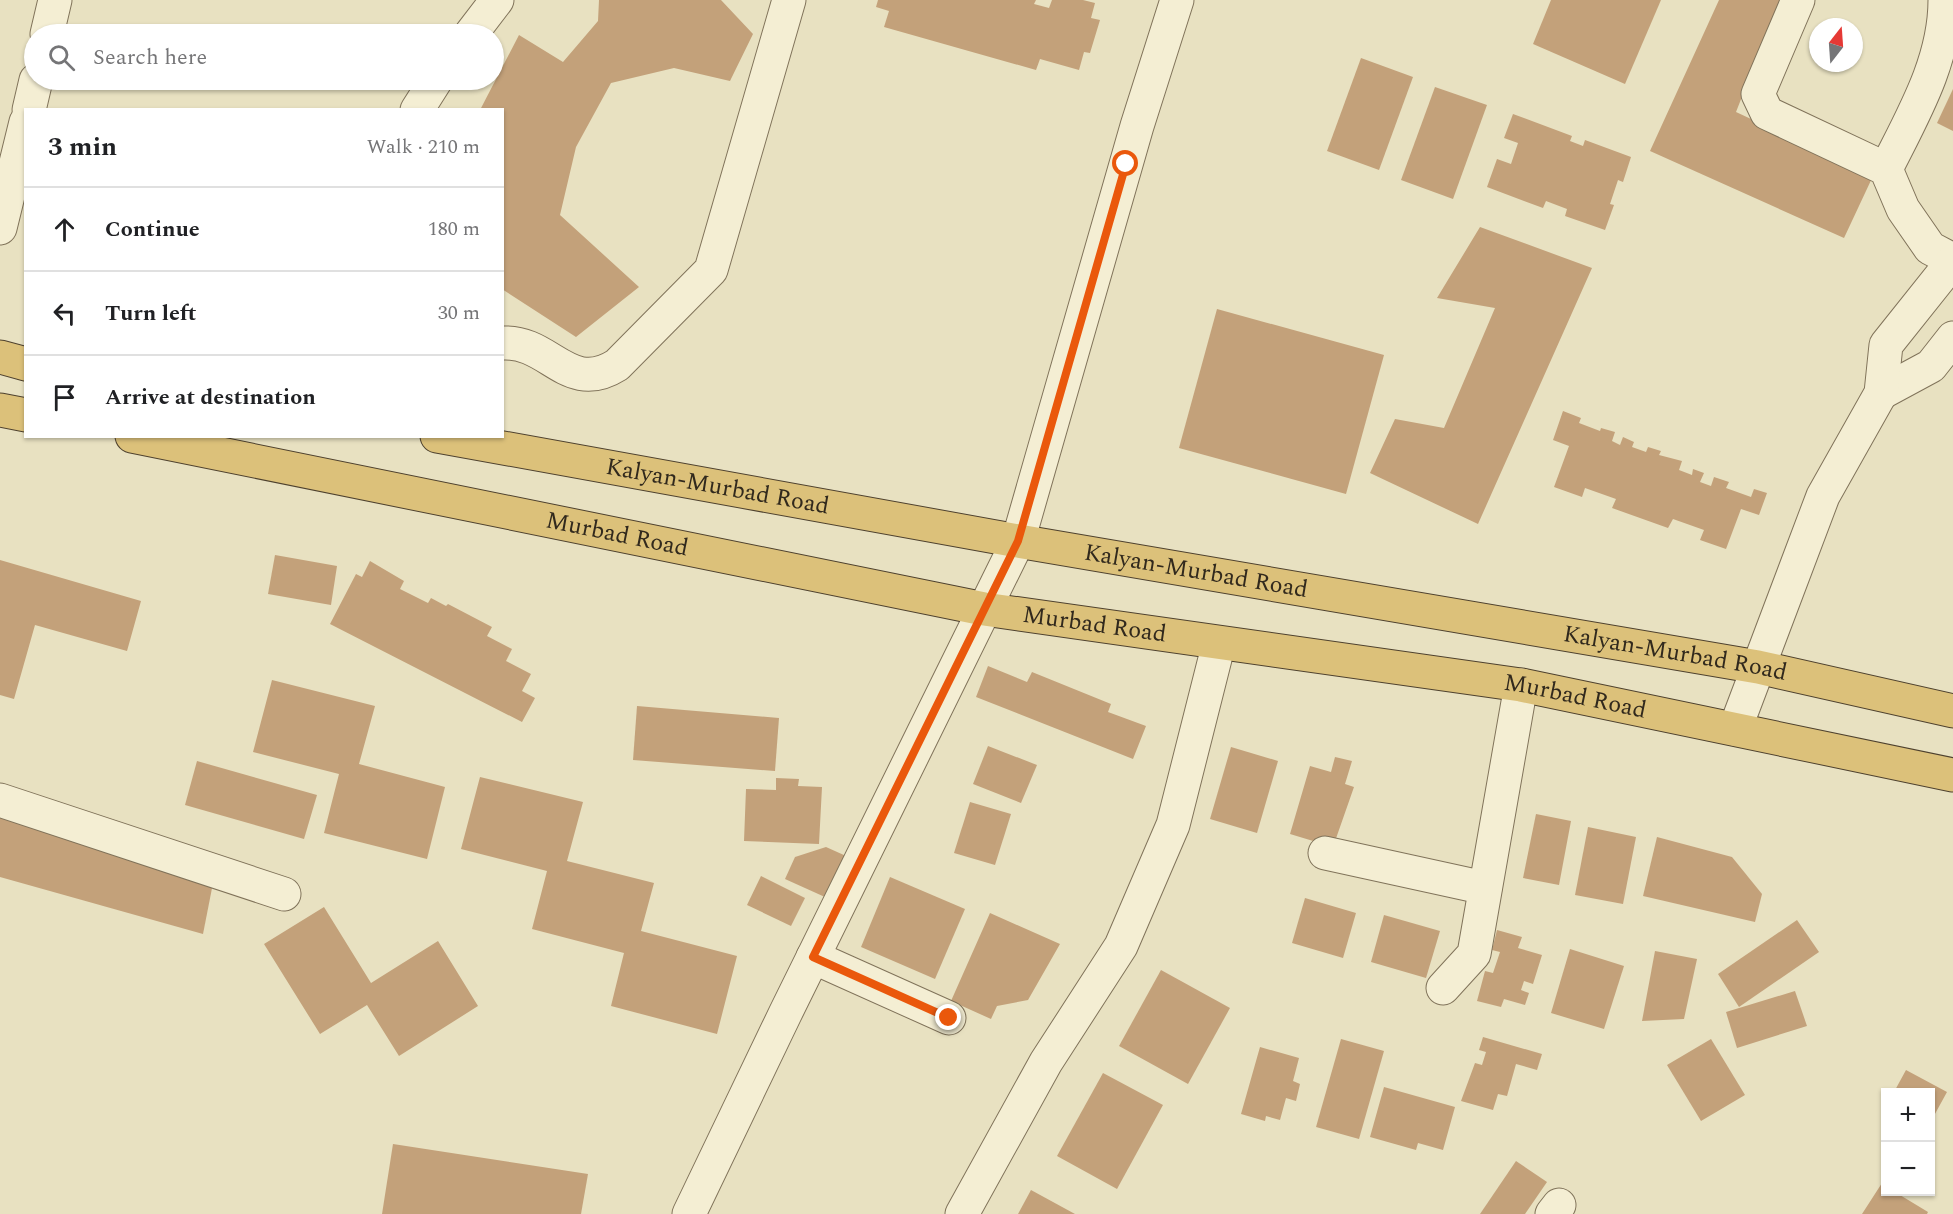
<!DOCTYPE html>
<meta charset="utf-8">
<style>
body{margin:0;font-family:Spectral,serif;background:#f2f2f2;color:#202124}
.controls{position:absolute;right:18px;bottom:18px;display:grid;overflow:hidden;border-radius:0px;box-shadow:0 2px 4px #0004}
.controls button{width:54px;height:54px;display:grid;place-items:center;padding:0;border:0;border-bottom:2px solid #e0e0e0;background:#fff;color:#202124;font:30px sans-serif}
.compass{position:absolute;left:1809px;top:18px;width:54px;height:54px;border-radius:50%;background:#fff;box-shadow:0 2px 4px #0004;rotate:17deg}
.stop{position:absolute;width:18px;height:18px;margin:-14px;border:4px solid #ea580c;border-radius:50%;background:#fff}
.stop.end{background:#ea580c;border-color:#fff;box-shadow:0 2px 6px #0008}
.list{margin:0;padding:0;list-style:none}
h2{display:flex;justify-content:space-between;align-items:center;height:78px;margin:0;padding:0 24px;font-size:26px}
h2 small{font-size:20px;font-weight:400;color:#757577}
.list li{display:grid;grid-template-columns:39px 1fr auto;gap:18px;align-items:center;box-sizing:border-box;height:84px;padding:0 24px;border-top:2px solid #e0e0e0}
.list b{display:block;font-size:22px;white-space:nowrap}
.list em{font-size:20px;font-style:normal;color:#757577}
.icon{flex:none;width:33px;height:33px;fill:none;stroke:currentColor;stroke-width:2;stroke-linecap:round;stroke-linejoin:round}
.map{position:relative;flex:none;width:1953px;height:1214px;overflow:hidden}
.search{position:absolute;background:#fff;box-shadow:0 2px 4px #0004;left:24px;top:24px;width:480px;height:66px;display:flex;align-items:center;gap:15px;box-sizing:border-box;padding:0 21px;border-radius:33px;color:#757577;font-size:22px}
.panel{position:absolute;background:#fff;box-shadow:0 2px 4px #0004;left:24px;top:108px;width:480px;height:330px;border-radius:0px}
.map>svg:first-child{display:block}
</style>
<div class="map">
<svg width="1953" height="1214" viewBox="0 0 1953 1214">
<rect width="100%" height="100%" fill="#e8e1c1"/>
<g fill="#c3a17a">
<polygon points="599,0 721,0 753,34 730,81 674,68 611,83 576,147 560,215 639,287 576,337 502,289 502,110 480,110 519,35 563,62 598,21"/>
<polygon points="878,0 1036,0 1034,4 1049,8 1052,0 1083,0 1095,3 1091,18 1100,20 1090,53 1084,52 1079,70 1040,59 1036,70 884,27 889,11 876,7"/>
<polygon points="1551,0 1661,0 1625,84 1533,44"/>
<polygon points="1719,0 1780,0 1736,112 1873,176 1844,238 1650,151"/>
<polygon points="1361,58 1413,77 1379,170 1327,151"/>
<polygon points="1435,87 1487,105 1453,199 1401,180"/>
<polygon points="1953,89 1953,131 1937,123"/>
<polygon points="1513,114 1572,136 1570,141 1583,146 1585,140 1631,157 1623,182 1618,180 1610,204 1614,205 1605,230 1565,216 1567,209 1546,201 1543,208 1487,187 1497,159 1511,164 1518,143 1504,138"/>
<polygon points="1480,227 1592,268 1478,524 1370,473 1395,419 1444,428 1495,308 1437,298"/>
<polygon points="1217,309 1384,355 1346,494 1179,448"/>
<polygon points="1563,411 1581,418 1579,423 1600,431 1601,428 1615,432 1612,441 1620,445 1623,437 1634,442 1632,447 1646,452 1648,447 1661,451 1659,455 1682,461 1679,470 1692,475 1693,469 1704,473 1700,482 1711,486 1714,477 1729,482 1726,488 1751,497 1754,489 1767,493 1759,515 1741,509 1726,549 1700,540 1704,530 1673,519 1668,528 1612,508 1616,499 1585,488 1582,497 1554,487 1569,446 1553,440"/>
<polygon points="275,555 337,566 331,605 268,594"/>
<polygon points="0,560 141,601 127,651 35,625 14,699 0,695"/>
<polygon points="370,561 404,581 400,589 428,603 431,598 446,606 448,604 492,627 487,636 512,649 506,661 531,674 522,691 535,698 522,722 330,624 356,574 362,577"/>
<polygon points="988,666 1027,682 1032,672 1111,704 1108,712 1146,726 1133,759 976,697"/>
<polygon points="272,680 375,706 359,764 445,787 427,859 324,833 339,774 253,752"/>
<polygon points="637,706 779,718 775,771 633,760"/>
<polygon points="988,746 1037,765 1021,803 973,784"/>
<polygon points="1231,747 1278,761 1257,833 1210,819"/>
<polygon points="1335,757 1352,761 1345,784 1354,787 1333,847 1290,834 1310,766 1331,772"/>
<polygon points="197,761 317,795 304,839 185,805"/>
<polygon points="480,777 583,802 567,861 654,883 641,931 737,956 717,1034 611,1006 624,953 532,929 547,871 461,849"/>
<polygon points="776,778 799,779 798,786 822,787 819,844 744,841 746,789 776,790"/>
<polygon points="970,802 1011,814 995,865 954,853"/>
<polygon points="0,811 214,878 203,934 0,877"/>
<polygon points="1536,814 1571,821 1559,885 1523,878"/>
<polygon points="1588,827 1636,837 1623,904 1575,895"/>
<polygon points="1657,837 1732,857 1762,894 1755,922 1643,896"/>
<polygon points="826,847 855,860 836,902 785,879 795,857"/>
<polygon points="761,876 805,898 791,926 747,905"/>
<polygon points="890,877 965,909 935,979 861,947"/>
<polygon points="1305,898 1356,913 1343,958 1292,943"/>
<polygon points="324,907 371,983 438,941 478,1006 399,1056 367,1005 320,1034 264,944"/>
<polygon points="990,913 1060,944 1028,1000 997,1006 991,1019 951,1001"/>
<polygon points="1384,915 1440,931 1426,978 1371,962"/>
<polygon points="1797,920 1819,952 1739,1007 1718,974"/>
<polygon points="1497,930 1522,937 1518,948 1542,955 1533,984 1524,981 1521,990 1529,993 1525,1005 1504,999 1501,1007 1477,1001 1485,971 1493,973 1500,952 1492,950"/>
<polygon points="1570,949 1624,966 1604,1029 1551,1013"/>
<polygon points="1655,951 1697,959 1684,1019 1642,1021"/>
<polygon points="1161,970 1230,1008 1188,1084 1119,1046"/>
<polygon points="1795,991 1807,1026 1737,1048 1726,1012"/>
<polygon points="1483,1037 1542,1054 1537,1070 1516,1064 1507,1096 1498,1094 1493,1110 1461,1101 1475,1063 1482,1065 1486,1052 1479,1050"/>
<polygon points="1341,1039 1384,1051 1359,1139 1316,1127"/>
<polygon points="1711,1039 1745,1095 1701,1121 1667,1065"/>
<polygon points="1260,1047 1299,1058 1293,1081 1300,1084 1296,1101 1286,1098 1280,1120 1266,1116 1265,1121 1241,1114"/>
<polygon points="1906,1070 1947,1092 1930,1123 1930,1092 1894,1092"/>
<polygon points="1103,1073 1163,1105 1117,1189 1057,1156"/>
<polygon points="1384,1087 1455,1107 1443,1150 1418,1143 1416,1150 1370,1137"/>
<polygon points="393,1144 588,1174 581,1214 382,1214"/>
<polygon points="1516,1161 1547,1182 1525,1214 1480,1214"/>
<polygon points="1882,1183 1886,1186 1886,1192 1895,1192 1928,1212 1927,1214 1862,1214"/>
<polygon points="1031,1190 1075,1214 1018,1214"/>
</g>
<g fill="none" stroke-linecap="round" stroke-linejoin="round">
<defs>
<g id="minor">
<polyline points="1798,0 1758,94 1767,113 1886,169 1903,209 1930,248 1953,260"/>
<polyline points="471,34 497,0"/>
<polyline points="417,110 436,80"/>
<path d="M1886,169c27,-54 59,-108 59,-169"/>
<path d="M502,343c48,-3 66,53 115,22l94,-95 78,-270"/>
<polyline points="0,800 284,894"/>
<polyline points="1325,853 1485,888"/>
<polyline points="813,957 949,1018"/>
<polyline points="1443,988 1474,954 1521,685"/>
<polyline points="962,1214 1046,1062 1121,946 1173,825 1219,643"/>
<polyline points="1552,1214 1559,1205"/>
</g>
<g id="tertiary">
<polyline points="47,34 55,0"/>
<polyline points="29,110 36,80"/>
<polyline points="0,228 26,122"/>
<polyline points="1881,393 1931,366 1953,338"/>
<polyline points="1735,729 1823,496 1881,393 1886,345 1953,261"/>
<polyline points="689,1214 785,1014 1018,541 1137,126 1177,0"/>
</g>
<g id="trunk">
<polyline points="0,357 26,364"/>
<polyline points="0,410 26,415"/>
<path id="s1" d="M132,436l852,173 537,76 432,90"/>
<path id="s2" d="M437,436l581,105 740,126 195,44"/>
</g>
</defs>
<use href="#minor" stroke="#80735a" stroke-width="35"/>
<use href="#tertiary" stroke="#80735a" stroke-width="35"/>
<use href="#trunk" stroke="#4e412e" stroke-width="35"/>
<use href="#minor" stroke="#f4eed3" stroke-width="33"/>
<use href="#tertiary" stroke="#f4eed3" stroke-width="33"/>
<use href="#trunk" stroke="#dcc17a" stroke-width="33"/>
</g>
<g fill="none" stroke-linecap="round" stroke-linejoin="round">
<polyline stroke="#ea580c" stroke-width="8" points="949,1018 813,957 1018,541 1126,164"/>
</g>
<g text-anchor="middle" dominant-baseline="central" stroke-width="4.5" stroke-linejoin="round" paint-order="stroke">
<g font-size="24" fill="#31291d" stroke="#f1ebd0">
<text stroke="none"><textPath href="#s2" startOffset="285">Kalyan-Murbad Road</textPath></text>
<text stroke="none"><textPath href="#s1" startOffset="495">Murbad Road</textPath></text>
<text stroke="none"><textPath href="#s2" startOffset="771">Kalyan-Murbad Road</textPath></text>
<text stroke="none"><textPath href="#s1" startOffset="981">Murbad Road</textPath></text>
<text stroke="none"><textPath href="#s2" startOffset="1257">Kalyan-Murbad Road</textPath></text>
<text stroke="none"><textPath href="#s1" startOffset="1467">Murbad Road</textPath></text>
</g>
</g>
</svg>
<div class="controls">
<button>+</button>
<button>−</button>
</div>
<svg class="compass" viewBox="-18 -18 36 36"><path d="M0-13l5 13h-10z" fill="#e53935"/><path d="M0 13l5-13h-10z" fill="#757577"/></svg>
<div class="stop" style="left:1126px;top:164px"></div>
<div class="stop end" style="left:949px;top:1018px"></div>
<div class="search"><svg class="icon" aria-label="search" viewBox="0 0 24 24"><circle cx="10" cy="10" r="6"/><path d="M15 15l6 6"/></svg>Search here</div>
<section class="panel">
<h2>3 min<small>Walk · 210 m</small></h2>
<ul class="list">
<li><svg class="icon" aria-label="ahead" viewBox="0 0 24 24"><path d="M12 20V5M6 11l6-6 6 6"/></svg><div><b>Continue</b></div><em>180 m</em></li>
<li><svg class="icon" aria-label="left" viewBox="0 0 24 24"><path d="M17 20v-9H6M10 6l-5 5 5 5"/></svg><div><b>Turn left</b></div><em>30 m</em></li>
<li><svg class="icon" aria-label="arrive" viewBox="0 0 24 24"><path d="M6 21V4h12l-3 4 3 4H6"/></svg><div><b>Arrive at destination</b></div></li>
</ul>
</section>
</div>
